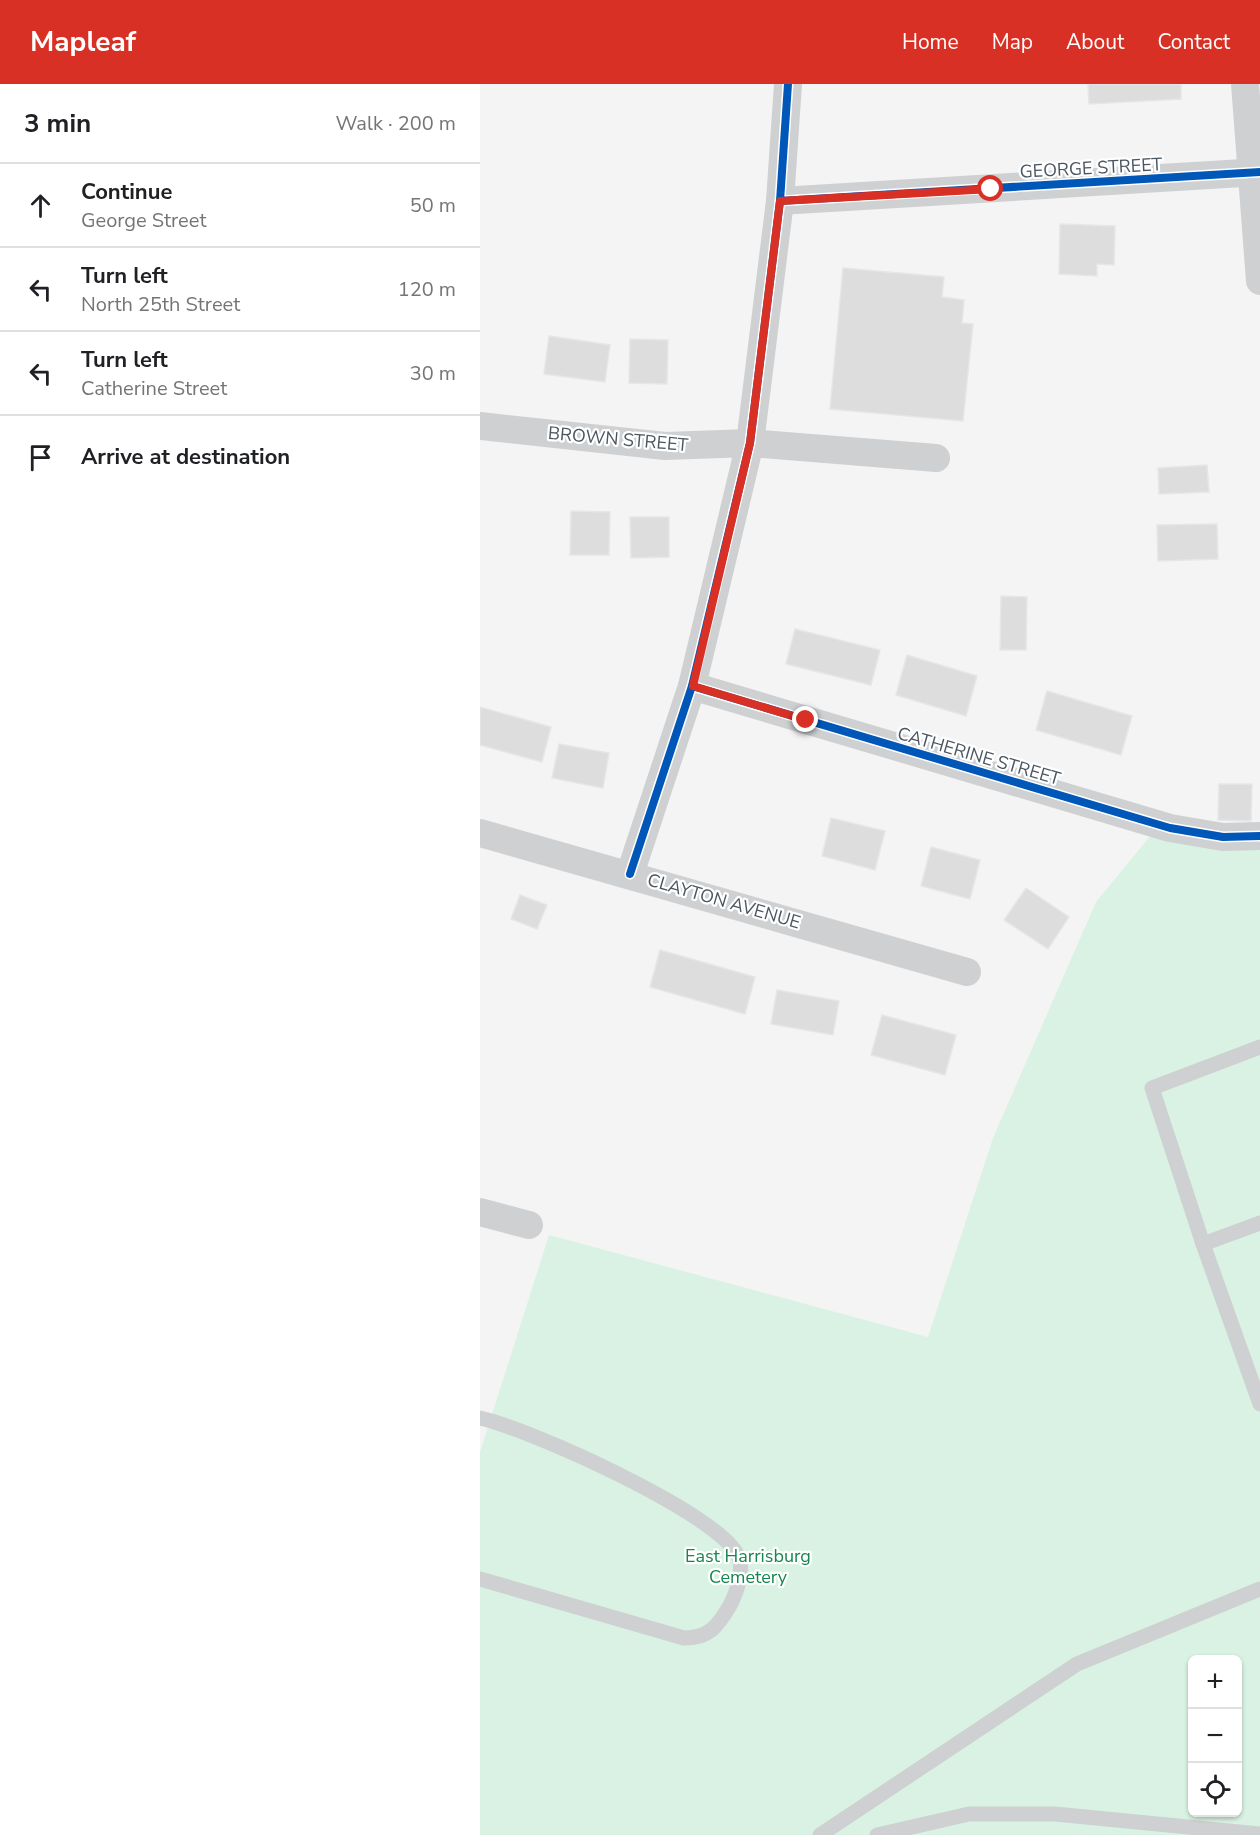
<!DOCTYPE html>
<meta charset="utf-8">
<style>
body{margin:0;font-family:"Nunito Sans",sans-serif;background:#f2f2f2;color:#202124}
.controls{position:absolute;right:18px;bottom:18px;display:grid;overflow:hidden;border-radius:9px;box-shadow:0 2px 4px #0004}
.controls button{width:54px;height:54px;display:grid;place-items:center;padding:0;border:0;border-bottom:2px solid #e0e0e0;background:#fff;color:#202124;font:30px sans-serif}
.stop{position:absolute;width:18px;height:18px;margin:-14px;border:4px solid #d93025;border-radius:50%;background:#fff}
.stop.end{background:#d93025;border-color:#fff;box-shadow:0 2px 6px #0008}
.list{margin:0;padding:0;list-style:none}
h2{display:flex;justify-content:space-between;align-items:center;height:78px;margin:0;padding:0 24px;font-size:26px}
h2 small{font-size:20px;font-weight:400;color:#757577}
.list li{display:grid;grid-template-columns:39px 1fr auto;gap:18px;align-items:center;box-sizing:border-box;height:84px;padding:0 24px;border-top:2px solid #e0e0e0}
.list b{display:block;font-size:22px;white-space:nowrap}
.list p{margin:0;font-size:20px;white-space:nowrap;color:#757577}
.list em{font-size:20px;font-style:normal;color:#757577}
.icon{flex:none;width:33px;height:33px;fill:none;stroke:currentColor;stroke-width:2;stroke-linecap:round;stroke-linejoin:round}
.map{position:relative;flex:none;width:780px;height:1751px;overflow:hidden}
header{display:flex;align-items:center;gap:36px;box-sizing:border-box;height:84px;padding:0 30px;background:#d93025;color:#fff}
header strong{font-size:28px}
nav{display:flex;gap:33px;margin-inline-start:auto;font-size:21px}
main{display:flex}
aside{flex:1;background:#fff}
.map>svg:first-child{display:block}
</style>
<header>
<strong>Mapleaf</strong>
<nav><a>Home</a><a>Map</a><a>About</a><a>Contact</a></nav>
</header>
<main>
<aside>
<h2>3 min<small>Walk · 200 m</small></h2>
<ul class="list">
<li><svg class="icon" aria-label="ahead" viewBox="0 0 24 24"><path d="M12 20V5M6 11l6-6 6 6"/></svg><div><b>Continue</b><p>George Street</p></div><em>50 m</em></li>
<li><svg class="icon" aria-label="left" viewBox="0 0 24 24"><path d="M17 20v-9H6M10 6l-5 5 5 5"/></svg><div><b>Turn left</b><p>North 25th Street</p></div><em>120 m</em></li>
<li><svg class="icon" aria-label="left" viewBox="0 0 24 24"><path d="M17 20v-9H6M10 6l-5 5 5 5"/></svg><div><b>Turn left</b><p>Catherine Street</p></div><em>30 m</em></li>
<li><svg class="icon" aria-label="arrive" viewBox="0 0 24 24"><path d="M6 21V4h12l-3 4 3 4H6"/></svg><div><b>Arrive at destination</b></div></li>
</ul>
</aside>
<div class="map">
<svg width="780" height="1751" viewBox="0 0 780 1751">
<rect width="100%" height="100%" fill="#f4f4f4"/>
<path fill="#d9f2e3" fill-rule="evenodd" d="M671,751l109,11v989h-780v-383l69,-217 379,102 65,-199 103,-236zM712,1576h46v152h-46z"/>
<g fill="#ddddde" stroke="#e5e6e7" stroke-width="1.5">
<polygon points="608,0 701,0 701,15 609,20"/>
<polygon points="580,140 635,142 634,181 617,180 617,192 579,190"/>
<polygon points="363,184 464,193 462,213 484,216 482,239 493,240 483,337 350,325"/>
<polygon points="69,252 130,261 125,298 64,290"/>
<polygon points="150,255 188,256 187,300 149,299"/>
<polygon points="727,381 729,408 679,410 678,384"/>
<polygon points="91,427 130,428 129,471 90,471"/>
<polygon points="150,433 189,433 189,473 151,474"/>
<polygon points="737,440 738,475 678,477 677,441"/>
<polygon points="521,512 547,513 546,566 520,566"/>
<polygon points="315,545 400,566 391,601 306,580"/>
<polygon points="427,571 497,592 486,632 416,611"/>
<polygon points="567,607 652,632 641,671 556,646"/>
<polygon points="0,623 71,643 62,678 0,661"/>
<polygon points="79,660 129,669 123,704 72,694"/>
<polygon points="739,700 772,700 771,737 738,736"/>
<polygon points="351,734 405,747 395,786 342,772"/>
<polygon points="451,763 500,776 490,815 441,802"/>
<polygon points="546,804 589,833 568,865 524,836"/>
<polygon points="40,811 67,821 57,845 31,835"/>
<polygon points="180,866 275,893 265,930 170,903"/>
<polygon points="297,906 359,917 353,951 291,940"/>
<polygon points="402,931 476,951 465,991 391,971"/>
</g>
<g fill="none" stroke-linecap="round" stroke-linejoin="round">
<g stroke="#ced0d2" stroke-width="15">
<polyline points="780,963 672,1004 723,1160 780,1320"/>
<polyline points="723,1160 780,1139"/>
<path d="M0,1334c47,10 243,97 259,140 5,14 -3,37 -10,49 -12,20 -20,31 -45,31l-204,-59"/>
<polyline points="340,1751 597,1580 780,1505"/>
<polyline points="397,1751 489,1730 575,1730 780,1750"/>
</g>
<g stroke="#ced0d2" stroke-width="28">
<polyline points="765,0 780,197"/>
<polyline points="300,117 780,88"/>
<polyline points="0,342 185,362 270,359 456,374"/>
<polyline points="212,602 690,744 743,753 780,752"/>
<polyline points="0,749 487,888"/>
<polyline points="150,790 212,602 270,359 300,117 308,0"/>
<polyline points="0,1128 49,1141"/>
</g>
<defs>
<g id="cycleway">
<polyline points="300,117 780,88"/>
<polyline points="212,602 690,744 743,753 780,752"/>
<polyline points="150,790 212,602 270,359 300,117 308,0"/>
</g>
</defs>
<use href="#cycleway" stroke="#fff" stroke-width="11"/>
<use href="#cycleway" stroke="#0057b8" stroke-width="8"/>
</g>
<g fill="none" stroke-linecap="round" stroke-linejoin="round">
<polyline stroke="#d93025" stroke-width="8" points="326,636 213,602 270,359 300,117 511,105"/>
</g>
<g text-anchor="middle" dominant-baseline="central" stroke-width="4.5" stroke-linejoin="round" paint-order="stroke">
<g font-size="18" fill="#4a5661" stroke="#fff">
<text transform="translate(611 84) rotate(-3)">GEORGE STREET</text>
<text transform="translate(138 355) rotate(5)">BROWN STREET</text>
<text transform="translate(499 672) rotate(16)">CATHERINE STREET</text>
<text transform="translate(244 817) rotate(16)">CLAYTON AVENUE</text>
</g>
<g font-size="18" fill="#17864f" stroke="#fff">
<text x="268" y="1472">East Harrisburg<tspan x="268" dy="21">Cemetery</tspan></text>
</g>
</g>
</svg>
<div class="controls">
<button>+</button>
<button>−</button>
<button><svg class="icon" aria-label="locate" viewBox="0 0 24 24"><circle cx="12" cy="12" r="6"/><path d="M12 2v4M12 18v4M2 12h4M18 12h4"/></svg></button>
</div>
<div class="stop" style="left:511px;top:105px"></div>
<div class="stop end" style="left:326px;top:636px"></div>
</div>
</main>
